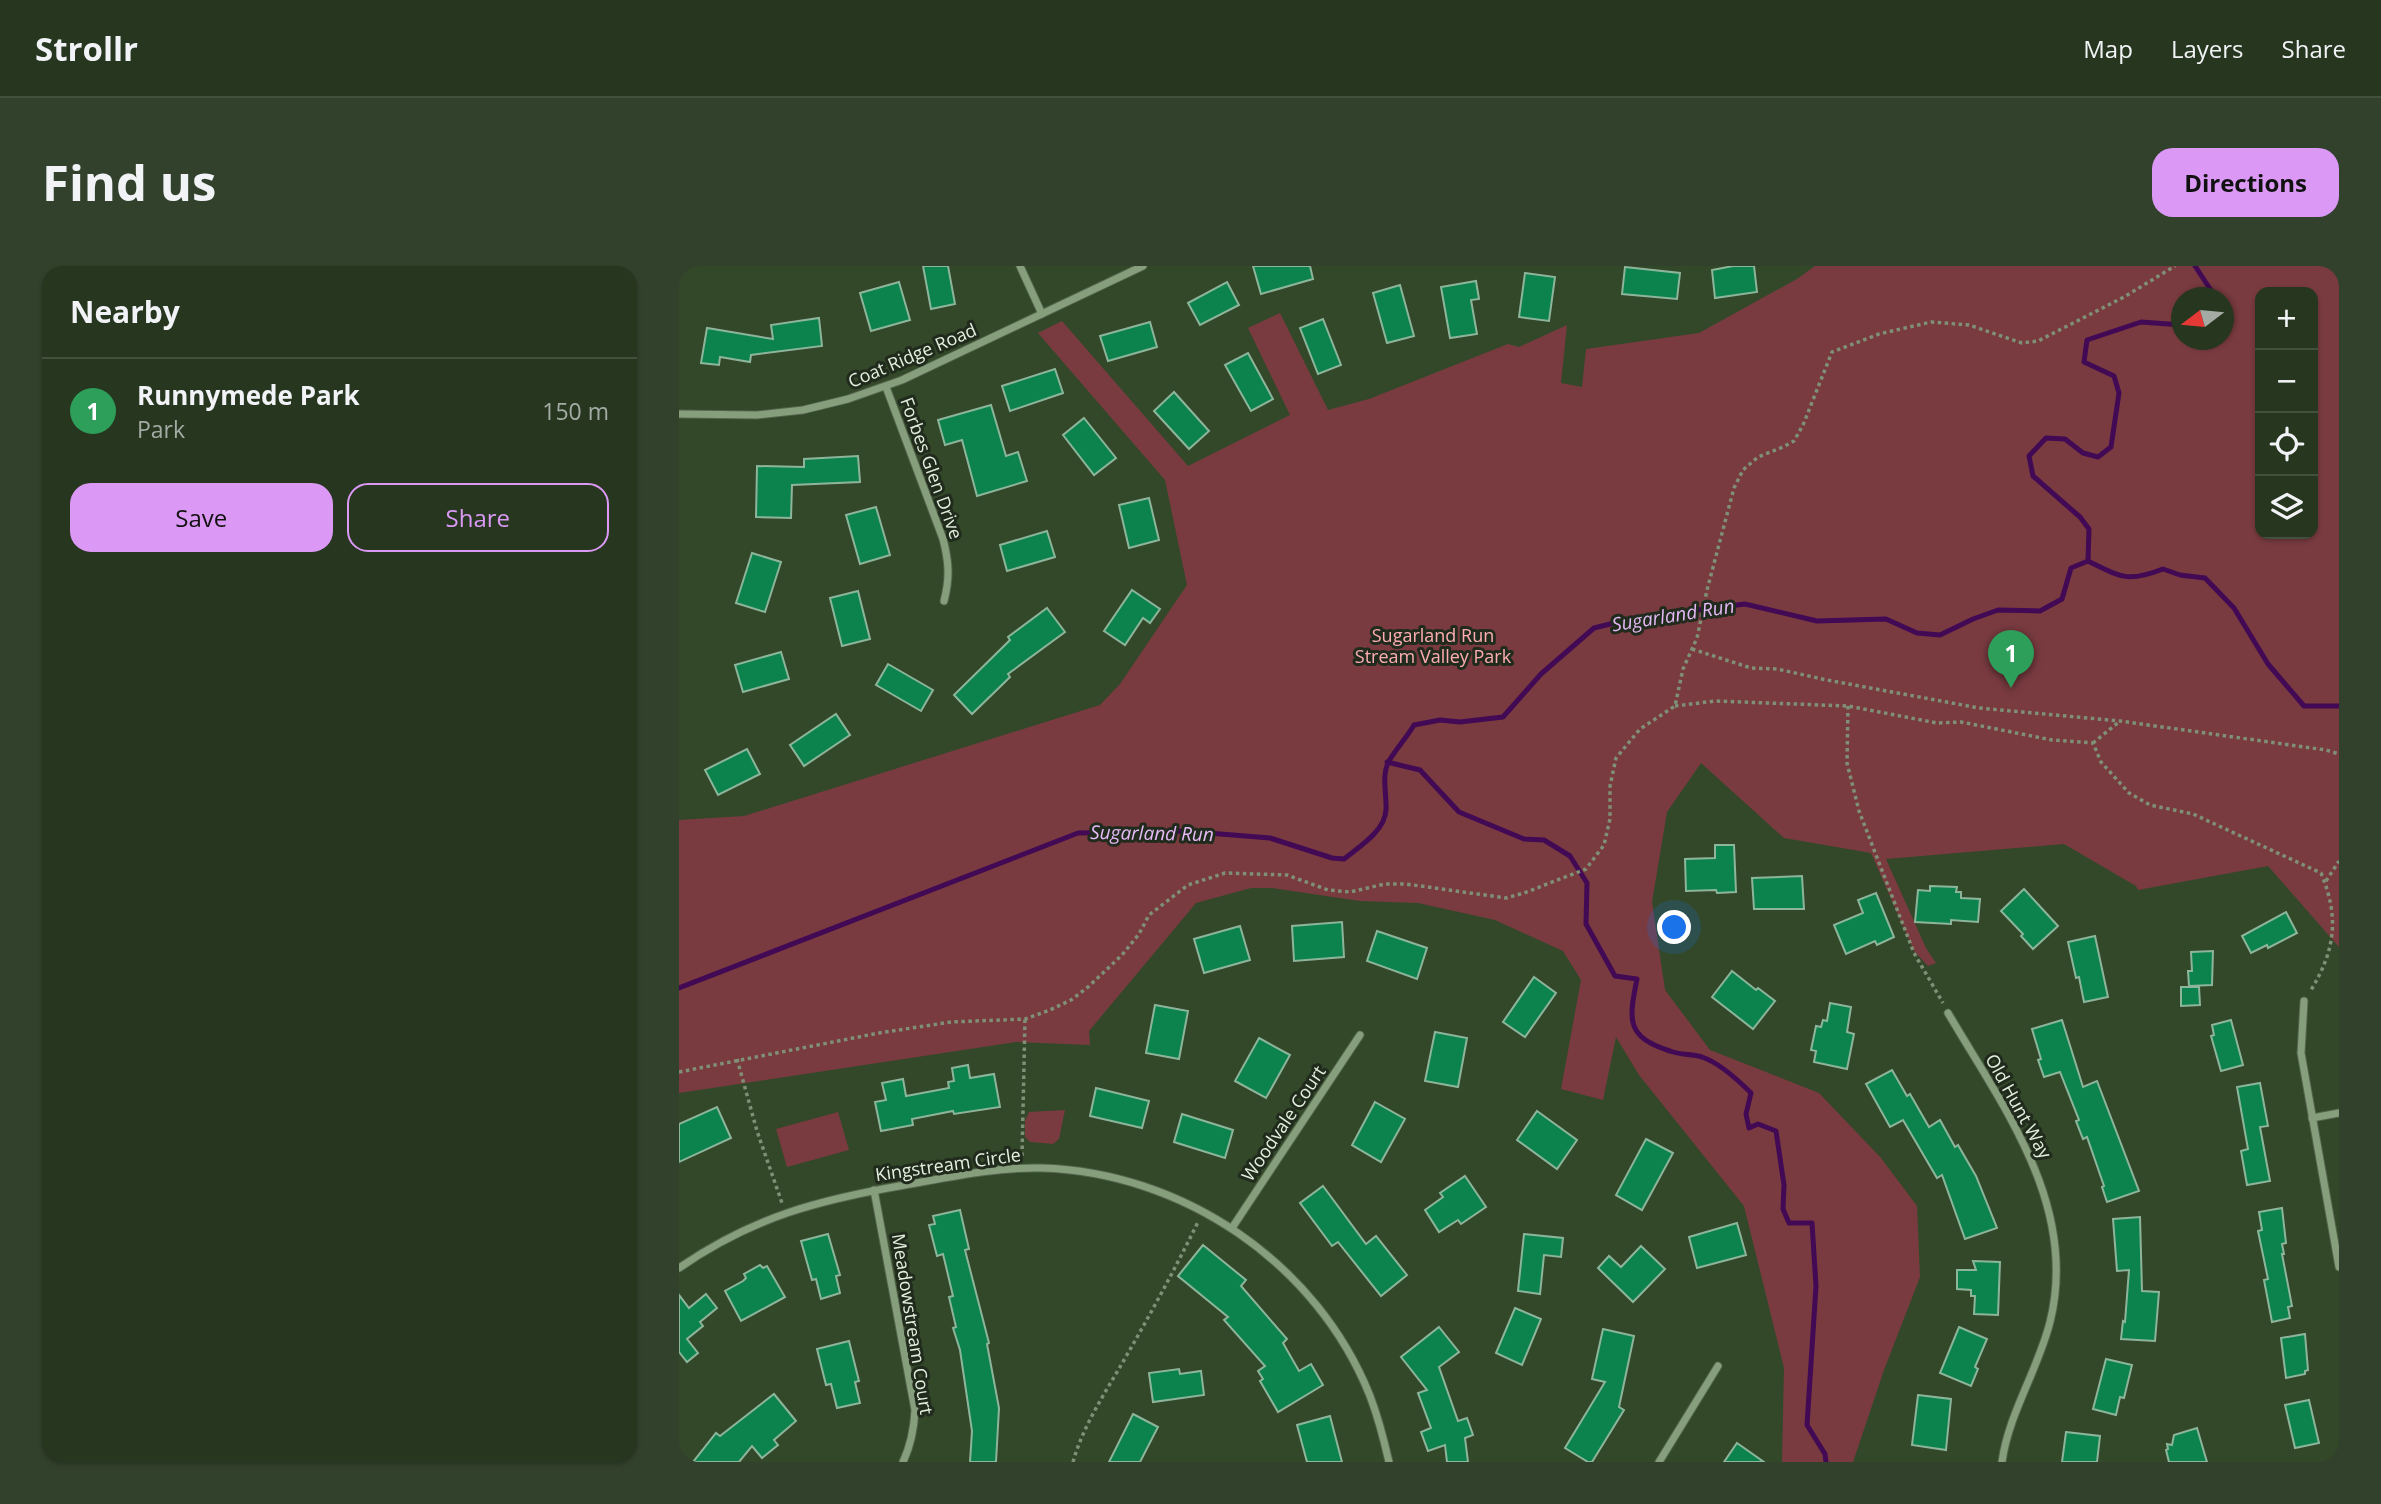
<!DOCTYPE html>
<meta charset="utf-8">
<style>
body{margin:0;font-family:"Open Sans",sans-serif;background:#32412c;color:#f1f3f6}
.controls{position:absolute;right:21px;top:21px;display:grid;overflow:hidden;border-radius:14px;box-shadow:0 2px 5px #0004}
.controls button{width:63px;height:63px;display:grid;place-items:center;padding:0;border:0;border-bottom:2px solid #42503d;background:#26361f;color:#f1f3f6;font:35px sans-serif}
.compass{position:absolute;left:1492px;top:21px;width:63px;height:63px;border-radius:50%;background:#26361f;box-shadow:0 2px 5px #0004;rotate:254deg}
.you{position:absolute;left:996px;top:662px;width:24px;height:24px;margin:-18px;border:5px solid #fff;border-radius:50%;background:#1a73e8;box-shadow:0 0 0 10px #1a73e833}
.badge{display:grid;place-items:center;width:46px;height:46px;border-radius:50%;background:#db99f5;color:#fff;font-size:23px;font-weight:700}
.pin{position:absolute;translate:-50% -58px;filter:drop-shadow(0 2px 4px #0008)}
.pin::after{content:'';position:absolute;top:37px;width:24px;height:21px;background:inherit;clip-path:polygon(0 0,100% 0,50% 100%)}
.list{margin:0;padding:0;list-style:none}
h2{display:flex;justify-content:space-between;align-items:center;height:91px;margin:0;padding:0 28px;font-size:30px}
h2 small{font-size:23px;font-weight:400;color:#a4aba4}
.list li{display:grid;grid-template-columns:46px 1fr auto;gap:21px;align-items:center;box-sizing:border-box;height:105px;padding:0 28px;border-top:2px solid #42503d}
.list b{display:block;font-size:26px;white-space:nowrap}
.list p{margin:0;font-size:23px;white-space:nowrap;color:#a4aba4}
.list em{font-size:23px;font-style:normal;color:#a4aba4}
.actions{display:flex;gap:14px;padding:21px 28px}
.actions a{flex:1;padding:16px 0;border:2px solid #db99f5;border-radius:21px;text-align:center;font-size:24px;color:#db99f5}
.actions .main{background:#db99f5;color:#111}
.icon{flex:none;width:38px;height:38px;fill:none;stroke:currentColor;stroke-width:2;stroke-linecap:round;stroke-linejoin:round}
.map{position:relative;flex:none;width:1660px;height:1196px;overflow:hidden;border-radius:21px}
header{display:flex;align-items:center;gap:42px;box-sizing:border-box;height:98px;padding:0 35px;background:#26361f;border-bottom:2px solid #42503d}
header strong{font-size:33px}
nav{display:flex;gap:38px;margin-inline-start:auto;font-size:24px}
.intro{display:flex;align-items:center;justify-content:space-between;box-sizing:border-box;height:168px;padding:0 42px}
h1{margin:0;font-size:49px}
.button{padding:18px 32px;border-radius:21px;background:#db99f5;color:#111;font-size:24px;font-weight:700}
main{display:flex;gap:42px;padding:0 42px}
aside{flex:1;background:#26361f;border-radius:21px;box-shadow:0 2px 5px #0004}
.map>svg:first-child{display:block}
</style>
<header>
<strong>Strollr</strong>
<nav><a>Map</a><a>Layers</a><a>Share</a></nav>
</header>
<div class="intro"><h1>Find us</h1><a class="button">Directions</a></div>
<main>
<aside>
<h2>Nearby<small></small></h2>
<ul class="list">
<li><span class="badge" style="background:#2e9e5b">1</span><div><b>Runnymede Park</b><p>Park</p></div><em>150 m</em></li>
</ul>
<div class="actions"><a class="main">Save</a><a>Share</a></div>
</aside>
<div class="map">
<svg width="1660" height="1196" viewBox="0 0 1660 1196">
<rect width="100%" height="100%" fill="#334829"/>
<g fill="#793b40" fill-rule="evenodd">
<path d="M1136,0h524v681l-71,-81 -130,24 -2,-4 -72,-42 -178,15 40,89 10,15 -8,3 -14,-15 -43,-98 -87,-15 -83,-75 -34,49 -15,90 13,88 45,60 109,43 62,65 36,48 3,71 -36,93 -31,92h-71l2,-94 -40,-162 -105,-131 -23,-38 -13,63 -42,-11 20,-109 -18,-29 -68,-31 -77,-17 -58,-2 -88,-13h-21l-55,15 -107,128 1,14 -74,-3 -337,51v-273l65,-4 356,-111 20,-21 67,-99 -22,-105 -127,-147 24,-12 126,145 102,-51 -42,-87 32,-15 48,97 41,-11 139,-55 11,3 48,-22 -6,58 21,4 4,-38 113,-16 98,-54zM1581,26h53v242h-53zM1503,32h42v42h-42z"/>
<polygon points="386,844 380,873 374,878 351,876 346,871 346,855 350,846"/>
<polygon points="159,846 170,884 108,901 97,863"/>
</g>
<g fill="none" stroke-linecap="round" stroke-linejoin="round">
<g stroke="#420954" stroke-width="5">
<polyline points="1516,0 1537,32"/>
<polyline points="1409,295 1410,263 1401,251 1354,210 1350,190 1367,172 1386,173 1404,187 1419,191 1432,181 1440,127 1435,110 1405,96 1408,74 1462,56 1503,59"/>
<path d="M708,496l33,8 39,42 65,27 20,1 26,16 17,27 -1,41 29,52 22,3c-8,40 -12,58 33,72 10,4 22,3 32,6 18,6 36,23 49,36l-5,21 3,14 9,-4 18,7 8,54 -1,24 6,14h23l4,63 -9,139 18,29 1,8"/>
<path d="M0,722l399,-155 105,-2 87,7 62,20 12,1c15,-12 41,-28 42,-49 1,-15 -5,-35 3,-49 7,-12 18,-24 25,-36l26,-5 20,2 43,-5 38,-43 53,-46 40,-10 111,-14 72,17 69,-2 31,14 23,2 33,-16 25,-9 42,1 22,-12 9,-31 17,-7c33,16 39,22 75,8l17,6 25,3 29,30 34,56 36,42h35"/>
</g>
</g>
<g fill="#0c834d" stroke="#8db59b" stroke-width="2">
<polygon points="244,0 269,0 276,38 252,43"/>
<polygon points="574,0 631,0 634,13 582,28"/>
<polygon points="1054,0 1075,0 1078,26 1036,32 1033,4"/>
<polygon points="946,1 1001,7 998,33 943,28"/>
<polygon points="846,7 876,11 870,55 840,51"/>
<polygon points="797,15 800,33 792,34 798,68 771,72 762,21"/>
<polygon points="220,16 231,54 192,65 181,27"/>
<polygon points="548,16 560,39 521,59 509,37"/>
<polygon points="721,19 735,70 708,77 694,27"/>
<polygon points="140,52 143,80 72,89 71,96 41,91 40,99 22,97 28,62 94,73 92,59"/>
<polygon points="644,53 662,99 639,108 621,62"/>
<polygon points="471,56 478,81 429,95 421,70"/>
<polygon points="569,87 594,133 572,145 546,99"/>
<polygon points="376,103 384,127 331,145 323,120"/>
<polygon points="495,126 530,165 510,183 475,145"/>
<polygon points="312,139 327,190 339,186 348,215 298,230 283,174 266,179 259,154"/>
<polygon points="405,152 437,192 415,209 384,169"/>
<polygon points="179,190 181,216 113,219 112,252 77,251 78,200 125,201 125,193"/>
<polygon points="470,232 480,274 450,282 440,239"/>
<polygon points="197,241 211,289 181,298 167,249"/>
<polygon points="368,265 376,291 328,305 321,279"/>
<polygon points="73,287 102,296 86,346 57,337"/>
<polygon points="453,324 481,343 471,357 464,352 446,379 425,365"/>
<polygon points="179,325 191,373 163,380 151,332"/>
<polygon points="368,342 386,366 329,408 331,411 293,448 275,429 331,374 329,371"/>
<polygon points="102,386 110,413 64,426 56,399"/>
<polygon points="209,398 254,424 242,445 197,419"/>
<polygon points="157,448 171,469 125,500 111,479"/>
<polygon points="68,483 81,508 39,529 26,504"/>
<polygon points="1036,579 1055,579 1057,626 1038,627 1037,624 1007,625 1006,593 1036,592"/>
<polygon points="1123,610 1125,643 1075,643 1073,612"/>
<polygon points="1251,620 1278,621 1277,626 1282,626 1282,632 1301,633 1299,656 1272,654 1272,658 1236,656 1239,624 1251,625"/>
<polygon points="1345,623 1379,660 1354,683 1342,670 1344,668 1322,645"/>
<polygon points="1197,627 1215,671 1198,679 1196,675 1167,688 1155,659 1184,647 1179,634"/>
<polygon points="1607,646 1618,667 1589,682 1588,679 1572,687 1563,670"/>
<polygon points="663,656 665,691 615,695 613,660"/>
<polygon points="561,660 571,694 525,707 515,673"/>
<polygon points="698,665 748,682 738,713 688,695"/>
<polygon points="1416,670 1429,731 1405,736 1400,711 1397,712 1389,676"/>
<polygon points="1534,685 1533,719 1510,720 1509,705 1513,705 1512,686"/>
<polygon points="1053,705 1077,724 1079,722 1096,735 1074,763 1033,731"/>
<polygon points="855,711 877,727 846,771 824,756"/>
<polygon points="1502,721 1520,721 1521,739 1502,740"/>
<polygon points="1151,737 1172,741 1168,766 1175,768 1168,803 1135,796 1137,785 1132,784 1137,760 1142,761 1144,754 1148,755"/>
<polygon points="476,739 509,745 500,793 467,787"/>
<polygon points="1383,754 1404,821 1418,815 1460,925 1428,936 1423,921 1425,920 1408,871 1404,873 1397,855 1400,854 1381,806 1365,811 1359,794 1362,793 1353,763"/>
<polygon points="1552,754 1564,799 1542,805 1532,770 1535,769 1533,759"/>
<polygon points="756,766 788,772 779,821 746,815"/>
<polygon points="580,772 611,789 587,832 556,815"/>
<polygon points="289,799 291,812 315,808 321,841 275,848 274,845 233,853 234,859 202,865 196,836 207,834 203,817 224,813 227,830 270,822 269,816 275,815 273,802"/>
<polygon points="1213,804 1228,830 1231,828 1250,861 1261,854 1276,881 1279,879 1297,910 1318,962 1286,973 1263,909 1258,912 1224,854 1211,861 1187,818"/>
<polygon points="1581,817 1589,860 1581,861 1591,915 1568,919 1562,885 1569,883 1558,821"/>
<polygon points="417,822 470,835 463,862 411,850"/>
<polygon points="696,836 726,853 702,896 673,879"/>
<polygon points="38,841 52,872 0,896 0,858"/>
<polygon points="858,845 898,874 878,903 838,874"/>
<polygon points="503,848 554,864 546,892 495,876"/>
<polygon points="967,873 994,887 963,944 937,929"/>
<polygon points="786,910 807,941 782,958 779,954 760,966 746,944 764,931 761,927"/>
<polygon points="644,920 687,978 697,970 728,1009 702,1030 659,976 653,980 621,937"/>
<polygon points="1603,942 1607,977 1603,978 1605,988 1603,988 1613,1040 1609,1041 1611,1052 1593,1056 1585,1014 1589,1013 1579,965 1583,964 1580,946"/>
<polygon points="281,944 290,983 286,984 310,1077 308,1078 320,1142 317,1196 291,1196 293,1165 281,1084 274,1062 277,1061 270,1031 274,1030 264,988 258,990 250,959 256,958 254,950"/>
<polygon points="1461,951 1463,1025 1480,1026 1476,1075 1442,1073 1444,1055 1446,1056 1450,1004 1438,1005 1434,953"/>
<polygon points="1058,957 1067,989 1018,1002 1010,971"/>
<polygon points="149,968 161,1009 157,1010 161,1027 142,1033 137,1013 133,1014 122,975"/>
<polygon points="845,968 884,972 882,991 865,989 861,1028 839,1025"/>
<polygon points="524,979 567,1014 562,1020 608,1073 604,1077 620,1105 632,1098 644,1119 599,1146 581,1115 584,1113 579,1105 586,1100 545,1054 549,1051 499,1010"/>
<polygon points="962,980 986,1003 954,1036 919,1002 930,990 942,1001"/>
<polygon points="1294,995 1321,996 1319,1049 1295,1048 1296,1030 1292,1030 1292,1024 1278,1023 1278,1004 1297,1004"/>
<polygon points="81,999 84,1002 88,1000 106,1031 62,1055 46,1025 64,1015 67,1012 65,1008"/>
<polygon points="27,1028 38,1042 21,1056 24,1060 8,1073 19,1087 8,1096 0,1086 0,1029 10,1042"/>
<polygon points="836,1042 862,1053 843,1099 817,1087"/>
<polygon points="760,1061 780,1086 760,1101 779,1155 788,1152 794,1169 786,1172 789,1196 768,1196 766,1179 749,1185 742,1166 752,1162 739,1127 748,1124 722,1091"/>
<polygon points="1280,1061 1308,1073 1296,1101 1299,1103 1292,1120 1261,1107"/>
<polygon points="924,1063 955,1070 940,1141 945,1144 913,1196 909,1196 886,1182 926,1116 913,1113"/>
<polygon points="1626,1068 1629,1104 1626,1105 1626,1108 1607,1112 1602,1072"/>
<polygon points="170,1075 180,1115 176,1116 181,1137 158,1142 152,1118 147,1119 138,1083"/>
<polygon points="1427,1093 1453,1099 1445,1132 1441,1131 1437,1149 1414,1143"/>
<polygon points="500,1103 501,1108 522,1105 525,1129 474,1136 470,1107"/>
<polygon points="95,1128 117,1155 95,1174 99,1179 83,1192 73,1180 60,1196 14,1196 37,1167 41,1170"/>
<polygon points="1239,1129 1272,1133 1267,1184 1233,1179"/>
<polygon points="1630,1134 1640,1177 1616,1182 1606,1139"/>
<polygon points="454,1148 479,1161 461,1196 430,1196"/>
<polygon points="651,1150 663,1196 628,1196 618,1159"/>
<polygon points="1518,1162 1528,1196 1490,1196 1487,1184 1489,1183 1488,1178 1493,1179 1495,1169"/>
<polygon points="1387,1166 1421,1170 1418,1196 1383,1196"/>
<polygon points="1058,1177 1085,1196 1045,1196"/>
</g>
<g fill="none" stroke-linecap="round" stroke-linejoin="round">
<defs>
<g id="minor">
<polyline points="341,0 363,48"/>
<path d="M207,121l57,152c6,23 7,39 1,62"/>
<polyline points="0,148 78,149 124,144 169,133 223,114 464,0"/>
<polyline points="1625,735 1622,787 1660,1001"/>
<path d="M1269,747c55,94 131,193 102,309 -12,48 -42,93 -48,140"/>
<polyline points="1633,852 1660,847"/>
<path d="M195,924l41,220c-1,19 -4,35 -12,52"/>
<polyline points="553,962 681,769"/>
<path d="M0,1002c74,-51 139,-68 226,-83 45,-8 90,-18 136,-17 142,4 276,95 329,228 8,21 14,44 19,66"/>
<polyline points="980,1196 1039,1100"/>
</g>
</defs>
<use href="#minor" stroke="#53644a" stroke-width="9"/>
<g stroke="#7f9076" stroke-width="3.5" stroke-dasharray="3.5 3.5" stroke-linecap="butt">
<polyline points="1013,383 1072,402 1098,403 1148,414 1300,442 1441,455 1647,484 1660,488"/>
<path d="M996,440l40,-5 133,5 89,17 24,-1 91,18 41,3 8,19 28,31 21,12 43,9 128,59c18,43 15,76 -10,117"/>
<polyline points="1169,440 1168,497 1180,545 1235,687 1264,737"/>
<polyline points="1414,477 1441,455"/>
<polyline points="1647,615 1660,595"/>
<polyline points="58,793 78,865 103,937"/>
<polyline points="0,806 200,767 272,756 346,753 371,744 392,734 409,721 443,689 460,668 470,649 509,619 546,607 608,609 649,624 671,626 706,618 727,618 827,632 845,627 907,603 925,579 931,553 931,520 937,492 961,463 996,440 1004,403 1018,372 1028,324 1055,222 1064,204 1079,191 1104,181 1115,175 1124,159 1153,86 1200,68 1252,56 1290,59 1343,77 1359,75 1445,31 1496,0"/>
<polyline points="343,890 346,753"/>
<path d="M394,1196c10,-36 32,-69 51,-102 26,-45 51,-91 74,-138"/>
</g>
<use href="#minor" stroke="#869e7b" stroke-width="7"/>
</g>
<g text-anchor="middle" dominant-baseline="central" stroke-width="6" stroke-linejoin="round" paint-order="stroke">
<g font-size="18" fill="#e4f0de" stroke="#212b1d">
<text transform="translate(233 89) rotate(-23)">Coat Ridge Road</text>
<text transform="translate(253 202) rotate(70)">Forbes Glen Drive</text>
<text transform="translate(1340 840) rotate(61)">Old Hunt Way</text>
<text transform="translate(604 857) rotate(-56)">Woodvale Court</text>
<text transform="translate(269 898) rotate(-8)">Kingstream Circle</text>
<text transform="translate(234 1058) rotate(81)">Meadowstream Court</text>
</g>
<g font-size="18" fill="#feaeb2" stroke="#212b1d">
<text x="754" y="369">Sugarland Run<tspan x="754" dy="21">Stream Valley Park</tspan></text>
</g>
<g font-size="19" font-style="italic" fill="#e5baf6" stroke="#212b1d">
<text transform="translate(994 349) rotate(-9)">Sugarland Run</text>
<text transform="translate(473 567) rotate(1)">Sugarland Run</text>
</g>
</g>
</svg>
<div class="controls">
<button>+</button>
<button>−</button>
<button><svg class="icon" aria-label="locate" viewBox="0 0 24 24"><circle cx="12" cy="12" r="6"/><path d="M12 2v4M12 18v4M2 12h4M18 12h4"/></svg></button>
<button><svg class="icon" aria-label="layers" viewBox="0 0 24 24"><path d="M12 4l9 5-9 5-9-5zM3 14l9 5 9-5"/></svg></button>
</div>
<svg class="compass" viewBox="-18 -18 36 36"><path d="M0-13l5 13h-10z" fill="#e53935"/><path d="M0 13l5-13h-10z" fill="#a4aba4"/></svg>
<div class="you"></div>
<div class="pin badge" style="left:1332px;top:422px;background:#2e9e5b">1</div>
</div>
</main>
